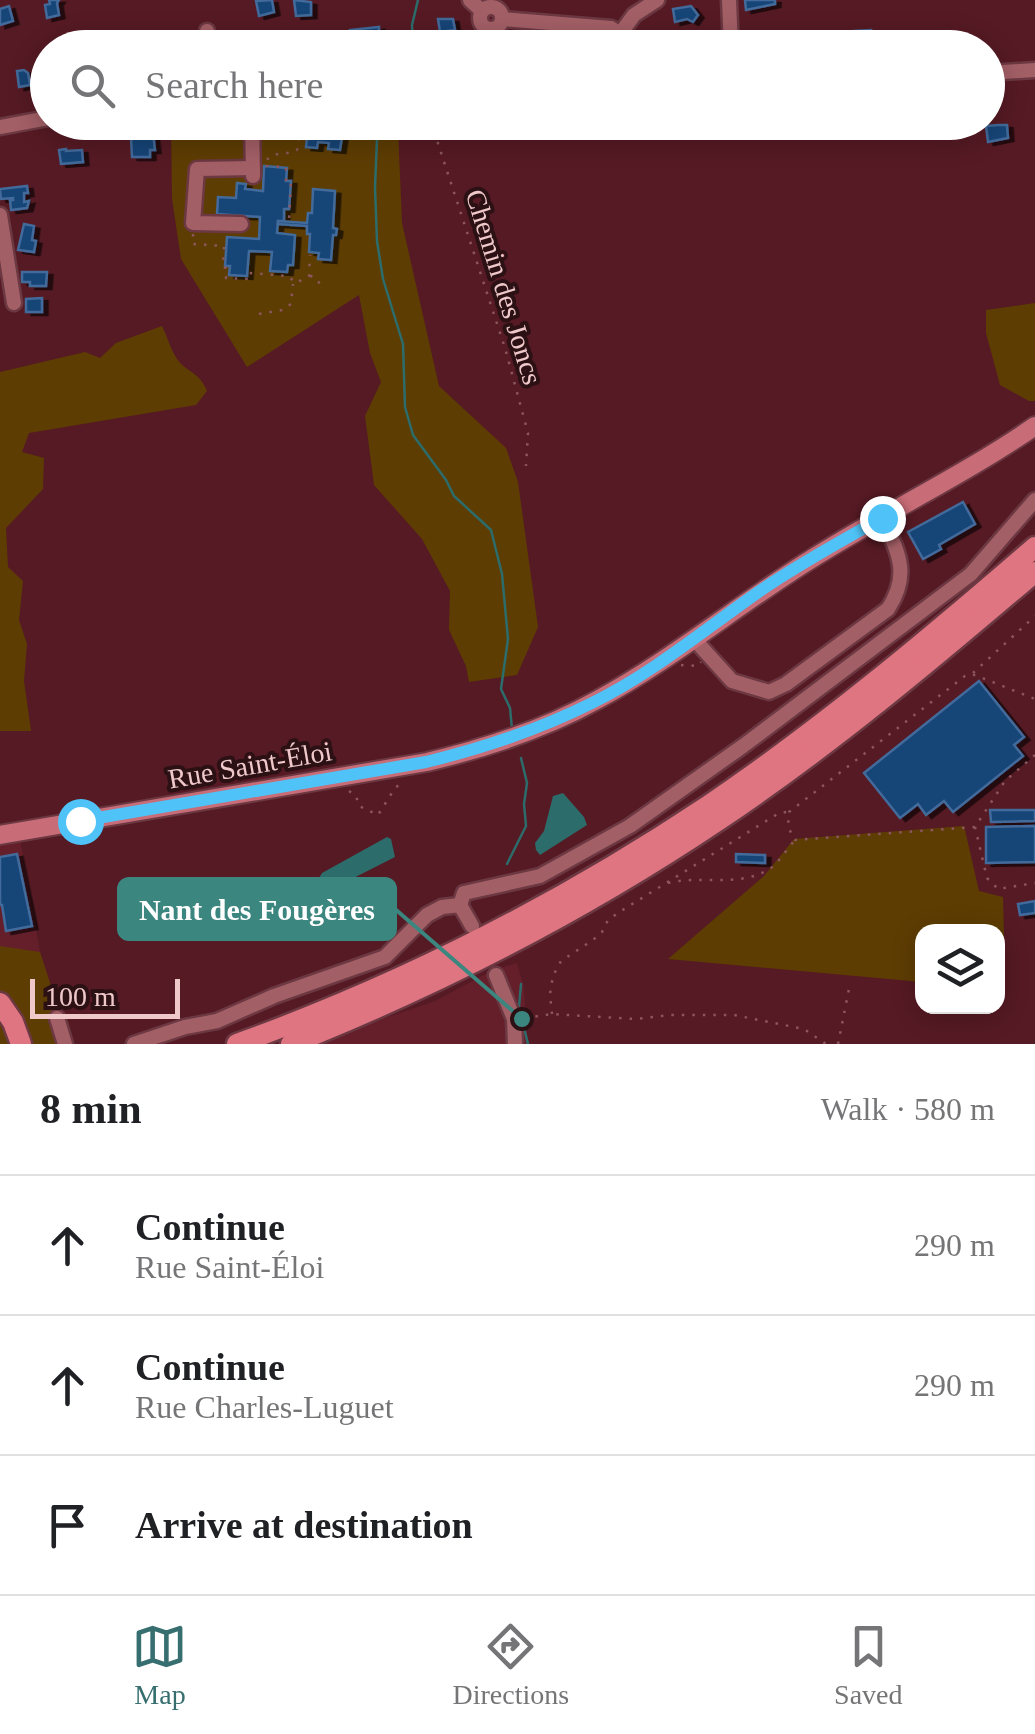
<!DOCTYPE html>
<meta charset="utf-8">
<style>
body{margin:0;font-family:Georgia,serif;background:#f6f6f6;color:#202124}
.controls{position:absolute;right:30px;bottom:30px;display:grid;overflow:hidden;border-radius:20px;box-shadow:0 5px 25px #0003}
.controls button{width:90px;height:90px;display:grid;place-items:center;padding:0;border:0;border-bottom:2px solid #e0e0e0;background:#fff;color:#202124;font:50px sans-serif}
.scale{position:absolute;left:30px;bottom:25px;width:150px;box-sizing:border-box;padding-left:10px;border:5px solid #efc8ca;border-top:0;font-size:28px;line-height:35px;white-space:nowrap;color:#efc8ca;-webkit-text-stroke:8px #2b1014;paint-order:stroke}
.stop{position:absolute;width:30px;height:30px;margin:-22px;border:8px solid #4fc3f7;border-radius:50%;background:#fff}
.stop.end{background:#4fc3f7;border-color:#fff;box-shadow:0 2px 10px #0008}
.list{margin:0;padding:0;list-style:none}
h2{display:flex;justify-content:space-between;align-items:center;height:130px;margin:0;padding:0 40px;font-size:42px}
h2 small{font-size:32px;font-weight:400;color:#757577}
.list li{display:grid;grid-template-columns:65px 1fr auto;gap:30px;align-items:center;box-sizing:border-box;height:140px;padding:0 40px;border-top:2px solid #e0e0e0}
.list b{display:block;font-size:38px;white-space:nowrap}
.list p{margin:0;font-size:32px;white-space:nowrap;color:#757577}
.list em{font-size:32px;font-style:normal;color:#757577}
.icon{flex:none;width:55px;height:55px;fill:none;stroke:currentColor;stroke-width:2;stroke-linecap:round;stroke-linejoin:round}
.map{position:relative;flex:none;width:1035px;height:1044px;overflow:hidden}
.search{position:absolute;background:#fff;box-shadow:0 5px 25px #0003;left:30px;right:30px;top:30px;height:110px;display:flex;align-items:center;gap:25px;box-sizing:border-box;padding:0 35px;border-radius:55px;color:#757577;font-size:38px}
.sheet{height:550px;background:#fff}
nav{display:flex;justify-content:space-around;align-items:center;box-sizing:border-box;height:140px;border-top:2px solid #e0e0e0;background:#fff;font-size:28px;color:#757577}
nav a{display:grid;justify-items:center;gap:5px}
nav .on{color:#376e6f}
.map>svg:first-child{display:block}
</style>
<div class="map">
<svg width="1035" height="1044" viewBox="0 0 1035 1044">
<defs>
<filter id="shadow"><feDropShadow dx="5.5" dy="3" stdDeviation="0" flood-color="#0009"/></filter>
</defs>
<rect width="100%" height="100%" fill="#561a24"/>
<g fill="#641f2b">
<polygon points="20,839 40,952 58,1044 0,1044 0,845"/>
<polygon points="517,963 524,987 527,1044 309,1044 435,1001 493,970"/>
</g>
<g fill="#5e3d03">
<polygon points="370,122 398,129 402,223 439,386 506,448 518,482 538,627 517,675 469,682 466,666 449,630 450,591 422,539 374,485 365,416 381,382 370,353 359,295 247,367 181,259 172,199 171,123"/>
<polygon points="1035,303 1035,401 1029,401 1000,385 986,333 986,310"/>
<path d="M162,326c5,10 9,24 15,33 10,14 22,12 30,32l-11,14 -167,28 -7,19 22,6 -1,31 -37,39 2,39 15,14 -4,39 8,24 -3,37 7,50h-31v-359l85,-20 15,6 16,-15z"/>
<polygon points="964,826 979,891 1003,897 1005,973 998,981 998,932 922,932 922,982 668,959 764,876 794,839"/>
<polygon points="0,946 40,952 70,1044 0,1044"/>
</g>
<g fill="#2c6c6b">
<polygon points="563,793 584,817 587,825 540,855 536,850 535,843 544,831 553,796"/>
<polygon points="387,837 391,839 395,857 328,891 322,887 319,878 322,873"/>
</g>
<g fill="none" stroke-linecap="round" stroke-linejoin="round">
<g stroke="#2c6c6b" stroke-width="2.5">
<polyline points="413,48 412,25 418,0"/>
<polyline points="377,139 375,187 377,241 383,279 403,344 405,407 413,435 446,480 454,496 491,530 502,574 508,639 501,689 510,708 512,729"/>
<polyline points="507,864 526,826 524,804 527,783 521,758"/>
<polyline points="521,984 519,1007 528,1044"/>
</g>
</g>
<g fill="#184577" stroke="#426a9a" stroke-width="2.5" filter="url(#shadow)">
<polygon points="49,0 59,0 57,3 59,15 47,18 45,5 50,4"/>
<polygon points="272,0 274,12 259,16 256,1"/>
<polygon points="294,0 311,2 311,15 296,16"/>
<polygon points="745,0 775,0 775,4 746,10"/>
<polygon points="9,6 13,21 0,25 0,9"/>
<polygon points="691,6 698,15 693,22 687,19 675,22 673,9"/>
<polygon points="438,19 453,19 455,30 440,32"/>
<polygon points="379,27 379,48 374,48 373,44 351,48 350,30"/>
<polygon points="871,30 870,43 855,44 854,31"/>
<polygon points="919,35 926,45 923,48 901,48"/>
<polygon points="655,36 656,48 638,48 637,37"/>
<polygon points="236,37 239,48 219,48 219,39"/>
<polygon points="24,70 28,73 30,85 19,87 17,71"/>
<polygon points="998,125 1007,125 1008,138 988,142 986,126"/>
<polygon points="308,130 343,131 340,150 328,149 329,143 318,142 317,148 306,147"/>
<polygon points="153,133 155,150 150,150 150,157 132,157 131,138"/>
<polygon points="66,149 66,151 82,150 83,162 61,164 59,150"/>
<polygon points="264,166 287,168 286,181 291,181 289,209 284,209 284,221 278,221 277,233 295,235 293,265 288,265 287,272 270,271 272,252 249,251 247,276 229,275 230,266 225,266 227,237 259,239 260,217 217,214 218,197 236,198 237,183 246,184 245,189 263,191"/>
<polygon points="27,186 28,193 24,193 24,202 29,201 27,208 11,210 10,200 13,200 13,198 1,199 0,189"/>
<polygon points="313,189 335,191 333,228 337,229 336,235 333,235 331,260 318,259 319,253 309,252 310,234 307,234 307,226 278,224 278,221 307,223 308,213 312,213"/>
<polygon points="24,224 34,226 32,240 36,241 34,252 18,250"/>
<polygon points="22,272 47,272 46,286 30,286 30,282 22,282"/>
<polygon points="42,298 42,312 26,312 26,299"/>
<polygon points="963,502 975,524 939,545 941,549 923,559 908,532"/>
<polygon points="979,681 1024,737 1014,745 1023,756 953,812 944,801 926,815 918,804 900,818 864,773"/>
<polygon points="990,810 1035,810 1035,821 991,822"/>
<polygon points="1035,826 1035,862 986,863 986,827"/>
<polygon points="17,854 32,926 6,931 2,905 0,905 0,857"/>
<polygon points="736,854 765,855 765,863 736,862"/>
<polygon points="1035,901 1035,913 1020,915 1018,904"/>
</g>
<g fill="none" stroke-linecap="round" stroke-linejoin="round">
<defs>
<g id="minor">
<polyline points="470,0 482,11"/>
<polyline points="729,0 731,48"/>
<circle cx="491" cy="18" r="11"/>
<polyline points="502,19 611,28 620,34"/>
<polyline points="620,34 634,15 657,0"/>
<polyline points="207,48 207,31"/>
<polyline points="988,73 1035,70"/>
<polyline points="252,122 253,176"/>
<polyline points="306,122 313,128 357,122"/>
<polyline points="0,127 48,118"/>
<polyline points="0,215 14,303"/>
<polyline points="241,224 193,223 197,169 253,168"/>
<path d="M694,639l38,42 37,11 17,-8 102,-75c23,-35 10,-57 -6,-92"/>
<polyline points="460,905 464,893 540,876 630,826 743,746 971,574 1035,500"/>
<polyline points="496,975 514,1019 515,1044"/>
<polyline points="57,1018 65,1044"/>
<polyline points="134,1044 185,1027 217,1021 274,996 385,957 427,915 442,907 460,905 472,926"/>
</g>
<path id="major" d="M0,835l427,-73c59,-14 116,-32 170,-62 76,-41 143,-97 216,-142 73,-46 151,-83 222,-132"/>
<g id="highway">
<polyline points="0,1003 13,1022 21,1044"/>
<path d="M237,1044c166,-60 325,-141 472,-239 115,-78 221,-167 326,-258"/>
<path d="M291,1044c150,-60 294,-134 428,-224 112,-75 214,-161 316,-248"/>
</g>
</defs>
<use href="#minor" stroke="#6c3842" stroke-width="19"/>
<use href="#major" stroke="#6c3842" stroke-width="22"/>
<use href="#highway" stroke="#6c3842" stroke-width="25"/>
<g stroke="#8b565d" stroke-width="2.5" stroke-dasharray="2.5 8" stroke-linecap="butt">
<polyline points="431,122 505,348 528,433 526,466"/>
<path d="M264,123c19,4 42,-3 33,27 -12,6 -23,0 -32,12"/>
<polyline points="266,166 286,167 286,181 291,181 289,221"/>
<polyline points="193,234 193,244 224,246 223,267 226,268 226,278 249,279 249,273 288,276 296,283 309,276 310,255"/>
<polyline points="310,276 315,277 320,284"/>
<polyline points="259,314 282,310 291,304 293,284"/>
<polyline points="681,665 698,666 701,662"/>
<polyline points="973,673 1035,616"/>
<polyline points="1035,755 1005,781 975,827 987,878 998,889 1035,883"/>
<polyline points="349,791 356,796 359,806 378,815 395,788 403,782"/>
<polyline points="975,827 795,840 788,827 789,812 965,676 971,674 980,677 1035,699"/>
<path d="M668,883c31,-8 68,4 98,-12 11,-5 20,-21 28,-30"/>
<polyline points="552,1014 550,994 553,976 561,961 593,940 602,932 608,920 621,911 779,813 787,812"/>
<polyline points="525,1018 552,1014 635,1019 671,1015 734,1015 804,1029 826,1044"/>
<polyline points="838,1044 850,984"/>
</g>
<use href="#minor" stroke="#a35f66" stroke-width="14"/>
<use href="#major" stroke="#c86c77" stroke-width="18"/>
<use href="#highway" stroke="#e07582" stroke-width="20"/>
</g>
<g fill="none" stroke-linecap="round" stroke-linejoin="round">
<path stroke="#4fc3f7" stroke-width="12" d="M80,821l346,-59c58,-14 112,-32 166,-59 59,-29 111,-72 165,-110 40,-28 83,-51 125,-75"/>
</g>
<g text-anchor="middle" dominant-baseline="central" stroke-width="8" stroke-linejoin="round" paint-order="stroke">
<g font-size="28" fill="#efc8ca" stroke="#2b1014">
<text transform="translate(504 287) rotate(73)">Chemin des Joncs</text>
<text transform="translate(250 765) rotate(-10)">Rue Saint-Éloi</text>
</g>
</g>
<path fill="none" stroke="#3c8680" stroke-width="4" d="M522 1019L395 909"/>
<circle fill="#3c8680" stroke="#2b1014" stroke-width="4" cx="522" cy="1019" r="10"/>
<rect fill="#3c8680" stroke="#3c8680" stroke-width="4" x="119" y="879" width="276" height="60" rx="10"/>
<g font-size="30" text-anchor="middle" font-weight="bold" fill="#fff">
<text x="257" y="920">Nant des Fougères</text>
</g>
</svg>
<div class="controls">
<button><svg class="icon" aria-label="layers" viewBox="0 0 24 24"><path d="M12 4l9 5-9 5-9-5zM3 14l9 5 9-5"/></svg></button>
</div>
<div class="scale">100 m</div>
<div class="stop" style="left:80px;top:821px"></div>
<div class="stop end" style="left:882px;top:518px"></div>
<div class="search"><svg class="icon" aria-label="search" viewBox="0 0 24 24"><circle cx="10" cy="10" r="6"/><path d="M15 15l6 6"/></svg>Search here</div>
</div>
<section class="sheet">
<h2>8 min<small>Walk · 580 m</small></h2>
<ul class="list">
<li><svg class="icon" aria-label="ahead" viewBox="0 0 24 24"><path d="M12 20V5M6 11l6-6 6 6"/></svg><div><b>Continue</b><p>Rue Saint-Éloi</p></div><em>290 m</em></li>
<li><svg class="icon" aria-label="ahead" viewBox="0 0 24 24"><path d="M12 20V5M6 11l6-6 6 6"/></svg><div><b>Continue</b><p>Rue Charles-Luguet</p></div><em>290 m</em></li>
<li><svg class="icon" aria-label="arrive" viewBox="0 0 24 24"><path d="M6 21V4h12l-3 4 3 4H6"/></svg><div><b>Arrive at destination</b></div></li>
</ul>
</section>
<nav>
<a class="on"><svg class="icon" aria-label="map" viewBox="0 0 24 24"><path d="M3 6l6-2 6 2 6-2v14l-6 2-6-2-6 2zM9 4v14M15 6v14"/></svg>Map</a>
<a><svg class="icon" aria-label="directions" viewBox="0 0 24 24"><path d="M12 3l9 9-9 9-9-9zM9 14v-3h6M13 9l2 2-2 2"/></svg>Directions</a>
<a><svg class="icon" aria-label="saved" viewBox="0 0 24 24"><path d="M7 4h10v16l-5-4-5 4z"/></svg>Saved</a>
</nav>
